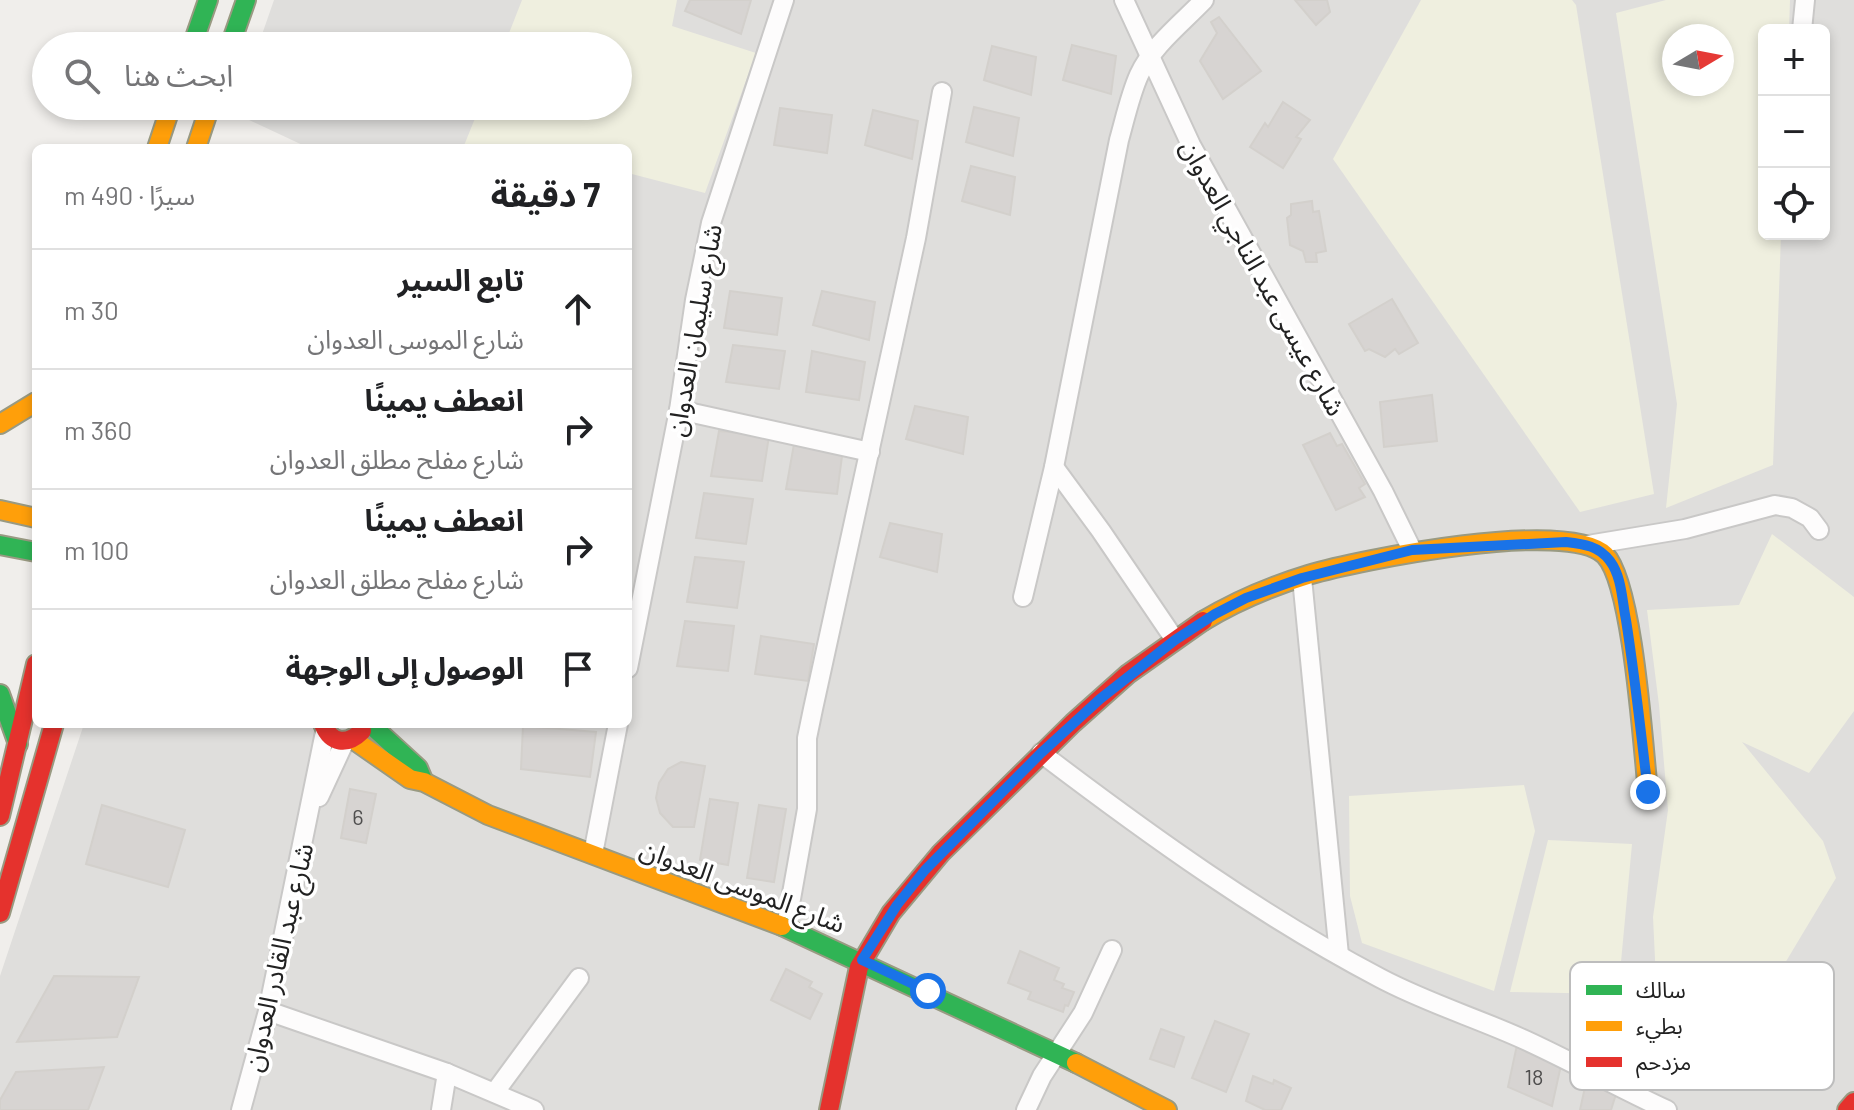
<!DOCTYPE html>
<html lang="ar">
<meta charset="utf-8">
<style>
body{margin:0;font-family:Barlow,"Noto Sans Arabic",sans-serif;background:#f2f2f2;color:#202124;direction:rtl}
.controls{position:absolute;right:24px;top:24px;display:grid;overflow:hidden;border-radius:12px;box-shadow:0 4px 12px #0003}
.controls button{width:72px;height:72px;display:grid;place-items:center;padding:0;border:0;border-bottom:2px solid #e0e0e0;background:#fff;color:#202124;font:40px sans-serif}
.compass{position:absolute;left:1662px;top:24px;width:72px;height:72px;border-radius:50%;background:#fff;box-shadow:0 4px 12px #0003;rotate:80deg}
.stop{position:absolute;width:24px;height:24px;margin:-18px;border:6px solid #1a73e8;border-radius:50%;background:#fff}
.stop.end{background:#1a73e8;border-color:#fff;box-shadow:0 2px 8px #0008}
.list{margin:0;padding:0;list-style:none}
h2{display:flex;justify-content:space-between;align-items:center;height:104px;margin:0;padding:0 32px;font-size:34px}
h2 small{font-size:26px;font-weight:400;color:#757577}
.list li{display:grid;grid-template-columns:52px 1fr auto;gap:24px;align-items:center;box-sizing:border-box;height:120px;padding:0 32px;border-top:2px solid #e0e0e0}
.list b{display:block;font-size:30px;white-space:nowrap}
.list p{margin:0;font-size:26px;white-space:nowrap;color:#757577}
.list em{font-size:26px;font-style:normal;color:#757577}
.icon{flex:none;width:44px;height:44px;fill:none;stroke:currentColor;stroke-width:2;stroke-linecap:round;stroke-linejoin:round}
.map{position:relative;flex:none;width:1854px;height:1110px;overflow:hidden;direction:ltr}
.search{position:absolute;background:#fff;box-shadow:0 4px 12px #0003;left:32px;top:32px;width:600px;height:88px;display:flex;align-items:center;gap:20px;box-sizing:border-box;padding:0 28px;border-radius:44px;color:#757577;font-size:30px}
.panel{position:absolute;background:#fff;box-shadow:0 4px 12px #0003;left:32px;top:144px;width:600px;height:584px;border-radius:12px;direction:rtl}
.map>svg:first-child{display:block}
</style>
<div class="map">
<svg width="1854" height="1110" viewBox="0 0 1854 1110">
<rect width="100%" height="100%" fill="#f0eeeb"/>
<path fill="#dfdedc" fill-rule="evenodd" d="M274,0h1580v1110h-1854v-134l84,-252h544v-576h-319l-75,-35 3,-7h381v-60h-360zM1764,30h60v204h-60zM1674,36h48v48h-48z"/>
<g fill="#efefdf" fill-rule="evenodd">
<polygon points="522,0 677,0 672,26 756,53 705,193 628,173 628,148 463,148 480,106 618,106 618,46 504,46"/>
<polygon points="1421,0 1572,0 1576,5 1654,494 1580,512 1333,159"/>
<path d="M1666,0h124l-1,30h-25v204h17l-8,231 -107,43 11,-104 -61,-391zM1674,36h48v48h-48z"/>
<polygon points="1772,534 1854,597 1854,711 1809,773 1742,742 1823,841 1836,878 1776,978 1744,985 1706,970 1656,980 1653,917 1668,810 1659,705 1647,610 1739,605"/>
<polygon points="1524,785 1535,831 1494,991 1362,943 1350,896 1349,796"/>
<polygon points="1548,840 1632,844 1618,994 1510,992"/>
</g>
<g fill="#d7d4d2" stroke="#d3d0cc" stroke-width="2">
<polygon points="690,0 751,0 741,34 685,11"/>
<polygon points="1295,0 1327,0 1330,12 1316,25"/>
<polygon points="1219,17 1261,71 1223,99 1200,61 1217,33 1211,22"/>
<polygon points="1072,45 1116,56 1111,94 1063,80"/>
<polygon points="992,46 1036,57 1031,95 984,80"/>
<polygon points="1283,102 1310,120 1296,137 1301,139 1283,168 1250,147 1265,123 1268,127"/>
<polygon points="974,107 1019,118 1013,156 966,142"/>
<polygon points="780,108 832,115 827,153 774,145"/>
<polygon points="873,110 918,121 912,159 865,145"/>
<polygon points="971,166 1015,177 1010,215 962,201"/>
<polygon points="1312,201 1313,212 1319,211 1326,251 1316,253 1317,262 1306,262 1303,251 1290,245 1287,218 1291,215 1291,204"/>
<polygon points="730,291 782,298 777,335 724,328"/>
<polygon points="822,291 875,302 869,340 813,325"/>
<polygon points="1392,299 1418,343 1399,354 1395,349 1385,357 1369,349 1365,351 1349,324"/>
<polygon points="733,345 785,351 779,389 726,382"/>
<polygon points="812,351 865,362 859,400 806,392"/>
<polygon points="1432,395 1437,441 1384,447 1380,402"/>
<polygon points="915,406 968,417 963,454 906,439"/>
<polygon points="719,431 769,436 762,481 711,476"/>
<polygon points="1330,433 1337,446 1342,444 1365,484 1359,488 1365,497 1336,510 1303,445"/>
<polygon points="794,444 843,449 837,494 786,489"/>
<polygon points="704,493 753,499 746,544 696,538"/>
<polygon points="890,523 942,534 937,572 880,557"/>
<polygon points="695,557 744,562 737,608 687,602"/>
<polygon points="685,621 734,626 728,671 677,666"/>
<polygon points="761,636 814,644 808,681 755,674"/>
<polygon points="523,726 596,732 590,777 521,769"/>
<polygon points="681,762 705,766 694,827 673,827 660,813 656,798 659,783 668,769"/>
<polygon points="350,789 376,794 366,843 341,838"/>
<polygon points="710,799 738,803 728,865 700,860"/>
<polygon points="102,805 185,830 168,887 86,864"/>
<polygon points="759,805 786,809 774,882 747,878"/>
<polygon points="1020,951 1059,968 1054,980 1064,984 1062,988 1074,992 1068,1006 1065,1005 1063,1012 1028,999 1031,992 1008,983"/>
<polygon points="786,969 812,982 809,987 822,994 810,1019 771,1000"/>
<polygon points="54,976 139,977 117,1037 17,1042"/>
<polygon points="1215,1021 1249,1034 1226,1092 1192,1078"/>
<polygon points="1161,1029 1184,1037 1174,1067 1150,1059"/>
<polygon points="1517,1045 1561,1065 1552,1106 1508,1087"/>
<polygon points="104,1067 88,1110 0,1110 0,1100 16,1072"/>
<polygon points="1253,1076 1273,1084 1274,1080 1291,1088 1281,1110 1265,1110 1246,1101"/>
<polygon points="1587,1078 1616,1094 1611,1110 1580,1110"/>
</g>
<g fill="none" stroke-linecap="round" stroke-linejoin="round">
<defs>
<g id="street">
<polyline points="1124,0 1191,145 1383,491 1412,550"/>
<polyline points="1802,30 1805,0"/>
<polyline points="679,410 870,452"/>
<polyline points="1054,467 1101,531 1175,640"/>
<polyline points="1588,545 1685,529 1775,505 1792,508 1810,518 1819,530"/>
<polyline points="1302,578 1339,955"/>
<path d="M1023,597l31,-130 65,-327c6,-21 11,-45 20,-65 13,-29 44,-53 65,-75"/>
<polyline points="628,668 679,410 695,300 711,223 784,0"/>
<path d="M1041,753c108,82 219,162 339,225 47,25 97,40 145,62 48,22 94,48 142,70"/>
<polyline points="319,797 344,743"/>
<polyline points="593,854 618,724"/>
<polyline points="786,927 807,809 807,738 813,709 916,238 942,92"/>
<polyline points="268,1011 447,1073 534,1110"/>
<polyline points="495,1092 579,978"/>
<polyline points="241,1110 268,1011 325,732"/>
<polyline points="441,1110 447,1073"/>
<polyline points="1026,1110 1042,1076 1083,1013 1112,950"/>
</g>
<g id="fast">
<polyline points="192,46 208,0"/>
<polyline points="230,46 246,0"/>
<polyline points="0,545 36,552"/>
<polyline points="0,694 18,744"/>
<polyline points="370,724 418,768 423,780"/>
<polyline points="782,926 1076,1063"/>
</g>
<g id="slow">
<polyline points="157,148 171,106"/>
<polyline points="196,148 210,106"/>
<polyline points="0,424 36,402"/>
<polyline points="0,510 36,518"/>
<path d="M1203,621c33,-20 69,-35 105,-46 50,-15 261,-57 297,-20 28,29 38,191 43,237"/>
<polyline points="354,740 410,779 424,782 488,815 782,926"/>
<polyline points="1076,1063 1167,1110"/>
</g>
<g id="jam">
<path d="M323,724c8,20 24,22 39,7"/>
<polyline points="0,816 36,664"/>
<polyline points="0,913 54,724"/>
<polyline points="829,1110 859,967 891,913 941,853 1073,723 1128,674 1203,621"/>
<polyline points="1847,1110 1854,1102"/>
</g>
</defs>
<use href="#street" stroke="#c9c8c7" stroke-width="22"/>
<use href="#fast" stroke="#999a82" stroke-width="22"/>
<use href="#slow" stroke="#999a82" stroke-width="22"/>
<use href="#jam" stroke="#999a82" stroke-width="22"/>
<use href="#street" stroke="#fdfcfc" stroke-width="18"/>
<use href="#fast" stroke="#30b455" stroke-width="18"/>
<use href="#slow" stroke="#ff9f0a" stroke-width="18"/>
<use href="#jam" stroke="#e5322d" stroke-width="18"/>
</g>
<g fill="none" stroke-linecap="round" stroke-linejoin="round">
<path stroke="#1a73e8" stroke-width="10" d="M928,991l-66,-31 35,-55 28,-35 116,-117 59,-54 75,-59 40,-26 31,-16 56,-20 110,-28 154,-8c18,2 33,4 44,19 12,16 12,40 16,59 9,57 15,114 22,172"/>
</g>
<g text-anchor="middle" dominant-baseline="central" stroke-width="7" stroke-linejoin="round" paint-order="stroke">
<g font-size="22" fill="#4f4e4e">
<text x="358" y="816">6</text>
<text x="1534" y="1076">18</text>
</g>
<g font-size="26" fill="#222" stroke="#fff">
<text transform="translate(1264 277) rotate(61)">شارع عيسى عبد الناجي العدوان</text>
<text transform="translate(693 330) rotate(-80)">شارع سليمان العدوان</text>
<text transform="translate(743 885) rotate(21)">شارع الموسى العدوان</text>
<text transform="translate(277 957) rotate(-77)">شارع عبد القادر العدوان</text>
</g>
</g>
<rect x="1570" y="962" width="264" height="128" rx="12" fill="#fff" stroke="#bdbdbd" stroke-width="2"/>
<rect x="1586" y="985" width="36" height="10" fill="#30b455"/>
<rect x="1586" y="1021" width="36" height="10" fill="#ff9f0a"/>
<rect x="1586" y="1057" width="36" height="10" fill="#e5322d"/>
<g font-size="22" fill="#222">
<text x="1636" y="998">سالك</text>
<text x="1636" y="1034">بطيء</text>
<text x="1636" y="1070">مزدحم</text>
</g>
</svg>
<div class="controls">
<button>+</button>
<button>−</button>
<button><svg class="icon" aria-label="locate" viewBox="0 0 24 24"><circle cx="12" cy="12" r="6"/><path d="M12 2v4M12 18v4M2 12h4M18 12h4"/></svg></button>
</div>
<svg class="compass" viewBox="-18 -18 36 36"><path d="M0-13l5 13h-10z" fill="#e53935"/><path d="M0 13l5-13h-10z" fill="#757577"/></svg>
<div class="stop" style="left:928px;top:991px"></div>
<div class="stop end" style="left:1648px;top:792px"></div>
<div class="search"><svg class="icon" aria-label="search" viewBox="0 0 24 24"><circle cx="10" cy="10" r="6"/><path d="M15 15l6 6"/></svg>ابحث هنا</div>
<section class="panel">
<h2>7 دقيقة<small>سيرًا · 490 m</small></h2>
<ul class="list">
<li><svg class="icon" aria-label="ahead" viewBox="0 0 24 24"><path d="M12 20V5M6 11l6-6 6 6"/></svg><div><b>تابع السير</b><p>شارع الموسى العدوان</p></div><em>30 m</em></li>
<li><svg class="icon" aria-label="right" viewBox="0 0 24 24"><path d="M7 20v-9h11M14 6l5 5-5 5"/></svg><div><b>انعطف يمينًا</b><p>شارع مفلح مطلق العدوان</p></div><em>360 m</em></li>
<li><svg class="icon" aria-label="right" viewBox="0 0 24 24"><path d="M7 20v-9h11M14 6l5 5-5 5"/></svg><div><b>انعطف يمينًا</b><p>شارع مفلح مطلق العدوان</p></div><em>100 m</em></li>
<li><svg class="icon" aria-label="arrive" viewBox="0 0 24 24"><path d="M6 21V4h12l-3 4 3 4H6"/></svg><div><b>الوصول إلى الوجهة</b></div></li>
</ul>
</section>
</div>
